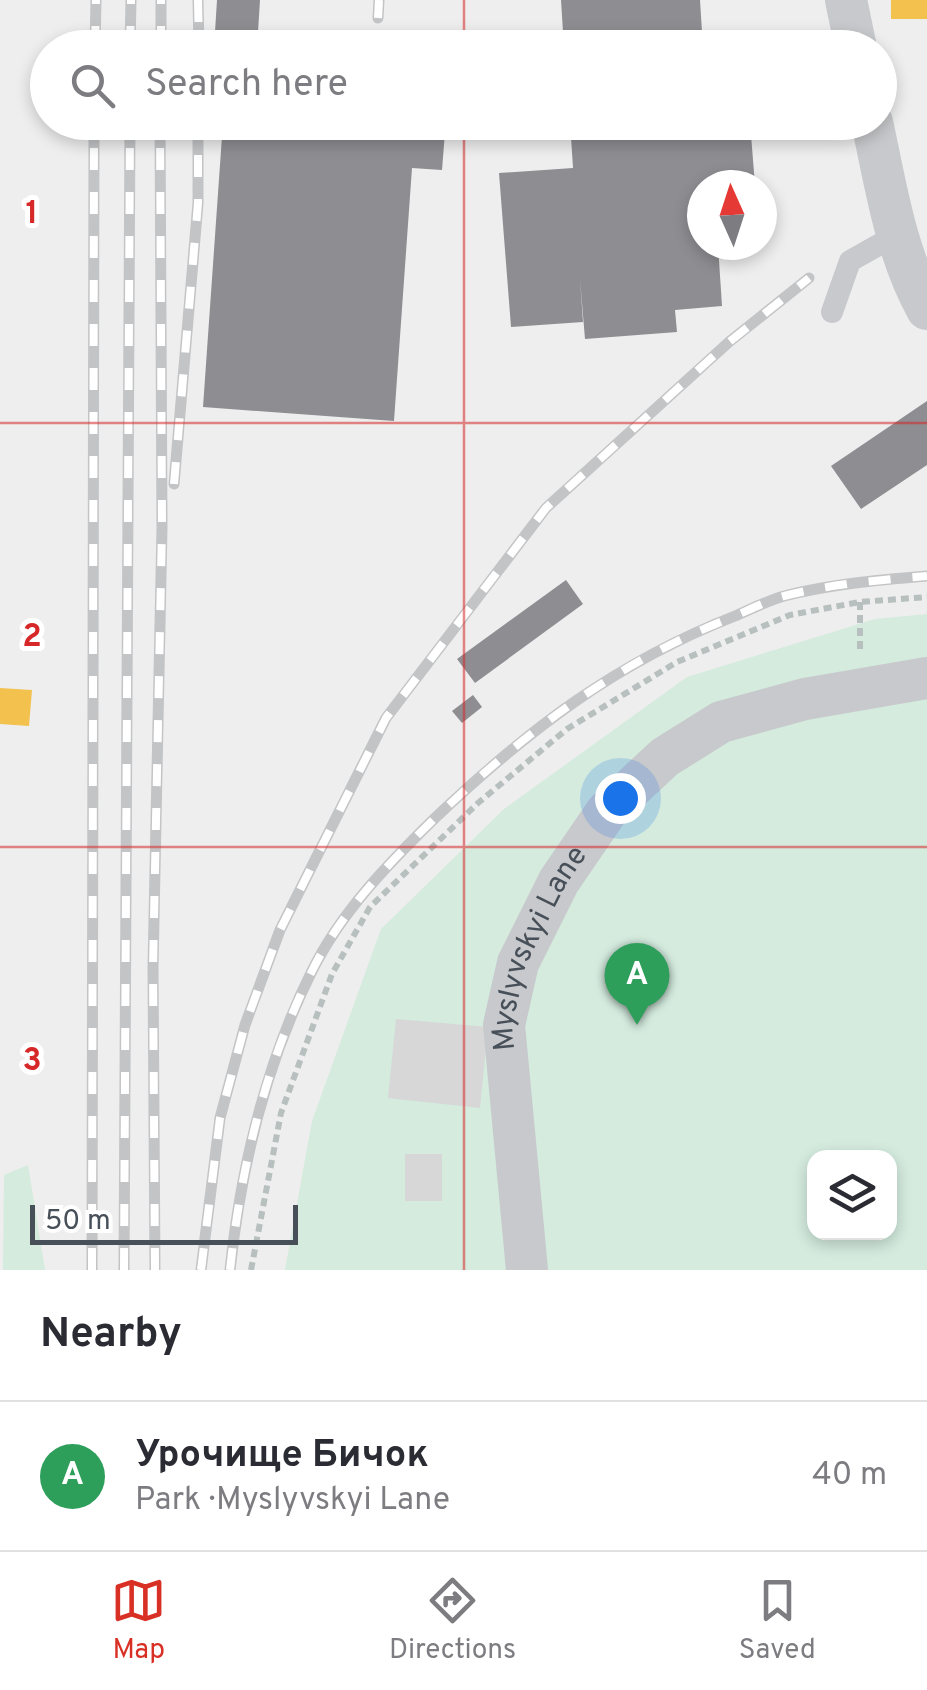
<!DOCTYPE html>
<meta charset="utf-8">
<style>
body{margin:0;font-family:Overpass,sans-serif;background:#f7f7f7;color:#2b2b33}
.controls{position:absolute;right:30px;bottom:30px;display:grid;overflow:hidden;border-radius:20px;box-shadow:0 5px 15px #0003}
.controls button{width:90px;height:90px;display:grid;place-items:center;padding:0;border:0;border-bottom:2px solid #e1e1e2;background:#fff;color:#2b2b33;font:50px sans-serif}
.compass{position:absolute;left:687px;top:170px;width:90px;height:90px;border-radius:50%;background:#fff;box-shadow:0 5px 15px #0003;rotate:357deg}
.scale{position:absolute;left:30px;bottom:25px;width:268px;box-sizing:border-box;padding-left:10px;border:5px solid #474f58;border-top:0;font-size:28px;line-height:35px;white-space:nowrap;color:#474f58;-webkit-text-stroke:8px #fff;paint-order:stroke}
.you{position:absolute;left:620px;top:798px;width:35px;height:35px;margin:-25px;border:8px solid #fff;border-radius:50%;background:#1a73e8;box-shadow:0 0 0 15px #1a73e833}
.badge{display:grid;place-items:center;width:65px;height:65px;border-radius:50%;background:#d93025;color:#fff;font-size:32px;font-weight:700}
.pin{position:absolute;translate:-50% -82px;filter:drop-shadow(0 2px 5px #0008)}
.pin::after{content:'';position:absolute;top:52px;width:35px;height:30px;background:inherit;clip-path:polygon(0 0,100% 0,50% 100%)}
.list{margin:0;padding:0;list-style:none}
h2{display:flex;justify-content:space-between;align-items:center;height:130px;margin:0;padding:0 40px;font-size:42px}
h2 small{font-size:32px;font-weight:400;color:#7c7c81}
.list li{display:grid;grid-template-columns:65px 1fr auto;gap:30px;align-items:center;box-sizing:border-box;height:150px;padding:0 40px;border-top:2px solid #e1e1e2}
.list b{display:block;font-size:38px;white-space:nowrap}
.list p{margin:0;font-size:32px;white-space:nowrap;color:#7c7c81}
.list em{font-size:32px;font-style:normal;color:#7c7c81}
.icon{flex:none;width:55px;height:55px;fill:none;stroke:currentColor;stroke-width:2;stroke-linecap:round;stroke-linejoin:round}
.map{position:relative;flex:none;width:927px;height:1270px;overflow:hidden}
.search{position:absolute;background:#fff;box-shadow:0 5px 15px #0003;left:30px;right:30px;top:30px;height:110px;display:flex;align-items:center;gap:25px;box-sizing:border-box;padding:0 35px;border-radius:55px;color:#7c7c81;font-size:38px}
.sheet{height:280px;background:#fff}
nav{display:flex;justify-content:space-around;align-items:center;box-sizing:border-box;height:140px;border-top:2px solid #e1e1e2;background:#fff;font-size:28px;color:#7c7c81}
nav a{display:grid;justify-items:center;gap:5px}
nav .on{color:#d93025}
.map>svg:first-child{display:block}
</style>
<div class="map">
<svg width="927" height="1270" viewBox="0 0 927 1270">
<rect width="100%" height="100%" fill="#eee"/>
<g fill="#d4ebde" fill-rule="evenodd">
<path d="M927,614v656h-642l27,-149 69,-192 123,-120 183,-132 188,-58zM814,1158h76v74h-76z"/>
<polygon points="28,1165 45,1270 3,1270 4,1175"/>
</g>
<g fill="#f2c14e">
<rect x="891" y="0" width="36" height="19"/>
<polygon points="0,688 32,690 29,726 0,724"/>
</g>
<g fill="#8d8d92">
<polygon points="217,0 260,0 257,48 214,48"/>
<polygon points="561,0 700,0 703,48 564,48"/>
<polygon points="223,122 313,122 445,132 442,170 412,168 394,421 203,407"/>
<polygon points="570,122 750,122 755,185 702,185 702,245 718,245 722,306 675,310 677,332 585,339 580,279 583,322 511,327 499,173 573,168"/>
<polygon points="927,401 927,465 861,509 831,466"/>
<polygon points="566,580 583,604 475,683 457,659"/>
<polygon points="473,695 482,707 462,723 452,711"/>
</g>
<g fill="#d7d7d8">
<polygon points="396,1019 488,1027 480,1108 388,1098"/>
<rect x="405" y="1154" width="37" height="47"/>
</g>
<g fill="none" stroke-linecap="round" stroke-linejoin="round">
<g stroke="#b7c0be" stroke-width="6" stroke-dasharray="8 5" stroke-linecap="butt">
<polyline points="860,602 860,650"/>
<polyline points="251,1270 281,1113 332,974 370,907 478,803 567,729 677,662 790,615 860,602 927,597"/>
</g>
<polyline stroke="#c8c9cc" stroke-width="22" points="832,312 850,261 896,235"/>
<g stroke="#c8c9cc" stroke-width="42">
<polyline points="846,0 856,48"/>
<path d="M872,122c14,64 23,129 55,187"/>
<path id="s1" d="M527,1270l-23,-245 14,-62 41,-82 48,-70 58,-54 56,-35 84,-23 122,-21"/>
</g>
<defs>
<g id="rail">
<polyline points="198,0 199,48"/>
<polyline points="378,18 379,0"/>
<polyline points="95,48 96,0"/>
<polyline points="130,48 131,0"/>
<polyline points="161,48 161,0"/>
<polyline points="174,484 198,203 198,122"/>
<polyline points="92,1270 94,122"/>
<polyline points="124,1270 130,122"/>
<polyline points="155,1270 153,968 162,527 160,122"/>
<polyline points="201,1270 220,1118 245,1025 280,930 386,718 546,508 729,342 809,278"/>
<path d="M230,1270c11,-103 35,-205 82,-299 29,-59 76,-107 123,-153 93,-88 180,-155 300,-202 16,-7 32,-15 49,-20 47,-12 95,-16 143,-20"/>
</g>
</defs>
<use href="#rail" stroke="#c3c4c6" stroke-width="11"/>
<use href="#rail" stroke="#fff" stroke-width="8" stroke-dasharray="22" stroke-linecap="butt"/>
</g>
<path fill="none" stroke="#d62828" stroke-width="2.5" stroke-opacity="0.55" d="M464,0v48M464,122v1148M0,423h927M0,847h927"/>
<g text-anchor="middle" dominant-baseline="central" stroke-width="10" stroke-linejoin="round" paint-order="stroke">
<g font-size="30" fill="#474f58" stroke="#fff">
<text stroke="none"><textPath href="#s1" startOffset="330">Myslyvskyi Lane</textPath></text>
</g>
</g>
<g font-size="32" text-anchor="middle" font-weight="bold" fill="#d62828" stroke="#fff" stroke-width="10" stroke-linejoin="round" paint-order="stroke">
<text x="32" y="223">1</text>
<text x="32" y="646">2</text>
<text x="32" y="1070">3</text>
</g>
</svg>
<div class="controls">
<button><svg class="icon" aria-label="layers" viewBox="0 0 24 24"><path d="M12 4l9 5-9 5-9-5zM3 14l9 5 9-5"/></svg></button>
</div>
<svg class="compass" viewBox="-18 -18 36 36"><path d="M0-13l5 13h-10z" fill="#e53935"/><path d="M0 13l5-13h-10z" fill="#7c7c81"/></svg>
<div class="scale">50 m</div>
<div class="you"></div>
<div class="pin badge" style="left:637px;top:1025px;background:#2e9e5b">A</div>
<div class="search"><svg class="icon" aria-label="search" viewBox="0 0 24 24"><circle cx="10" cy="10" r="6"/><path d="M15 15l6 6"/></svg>Search here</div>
</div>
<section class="sheet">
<h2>Nearby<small></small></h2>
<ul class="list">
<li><span class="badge" style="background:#2e9e5b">A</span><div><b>Урочище Бичок</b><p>Park · Myslyvskyi Lane</p></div><em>40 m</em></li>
</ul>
</section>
<nav>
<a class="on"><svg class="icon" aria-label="map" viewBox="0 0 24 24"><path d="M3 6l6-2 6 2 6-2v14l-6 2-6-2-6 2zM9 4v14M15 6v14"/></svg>Map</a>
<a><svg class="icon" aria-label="directions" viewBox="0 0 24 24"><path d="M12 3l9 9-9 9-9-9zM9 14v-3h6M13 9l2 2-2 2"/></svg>Directions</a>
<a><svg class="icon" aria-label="saved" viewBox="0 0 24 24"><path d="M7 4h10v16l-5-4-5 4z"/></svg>Saved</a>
</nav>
